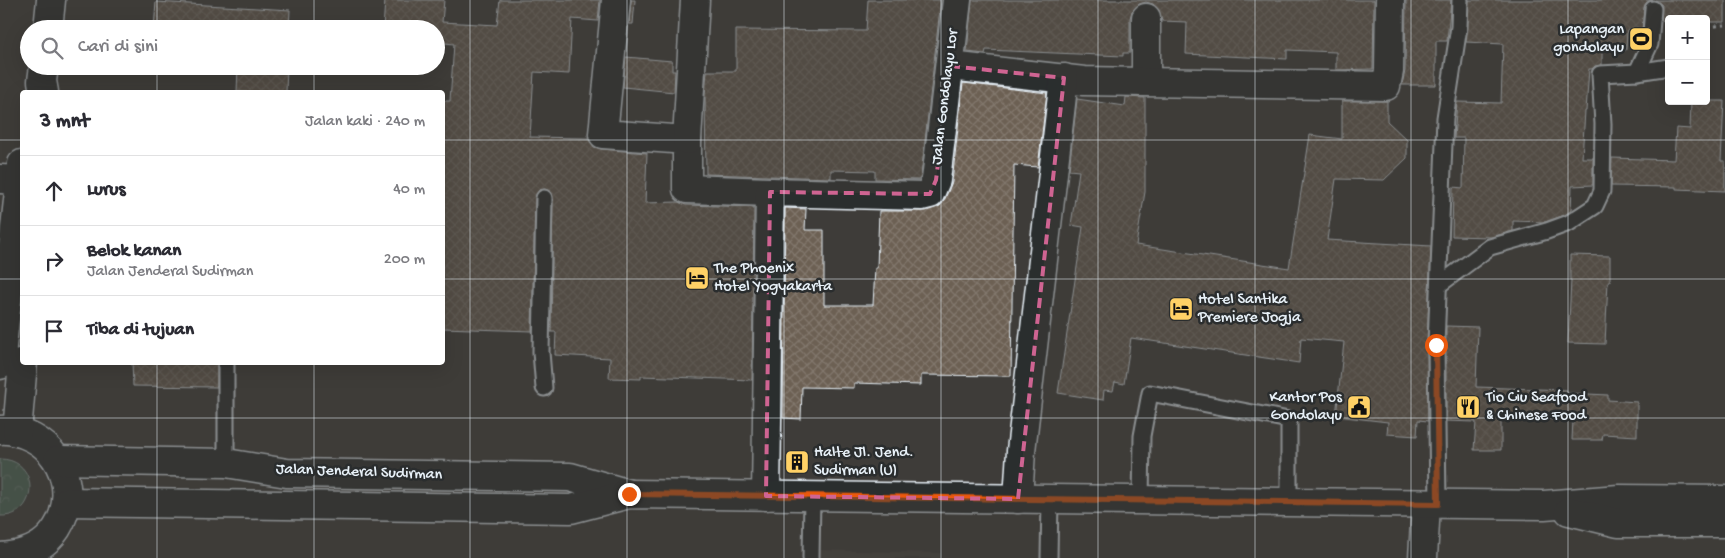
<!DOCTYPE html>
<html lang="id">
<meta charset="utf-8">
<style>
body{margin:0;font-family:"Gochi Hand",sans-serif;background:#f2f2f3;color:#2b2b33}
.controls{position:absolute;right:15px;top:15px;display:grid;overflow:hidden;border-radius:5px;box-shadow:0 5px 20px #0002}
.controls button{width:45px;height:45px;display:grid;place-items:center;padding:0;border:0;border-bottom:1px solid #e1e1e2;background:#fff;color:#2b2b33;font:25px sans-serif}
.stop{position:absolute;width:15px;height:15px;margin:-11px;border:4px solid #ea580c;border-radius:50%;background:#fff}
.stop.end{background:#ea580c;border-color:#fff;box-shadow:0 1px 5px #0008}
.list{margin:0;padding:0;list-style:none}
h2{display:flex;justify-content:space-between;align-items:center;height:65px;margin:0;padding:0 20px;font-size:21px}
h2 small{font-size:16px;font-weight:400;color:#7c7c81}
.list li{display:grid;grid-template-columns:32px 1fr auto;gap:15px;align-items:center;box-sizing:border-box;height:70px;padding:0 20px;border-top:1px solid #e1e1e2}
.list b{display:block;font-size:19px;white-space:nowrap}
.list p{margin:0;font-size:16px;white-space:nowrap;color:#7c7c81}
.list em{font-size:16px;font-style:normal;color:#7c7c81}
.icon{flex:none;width:28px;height:28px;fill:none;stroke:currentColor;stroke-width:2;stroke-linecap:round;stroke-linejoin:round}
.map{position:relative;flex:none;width:1725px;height:558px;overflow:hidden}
.search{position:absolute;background:#fff;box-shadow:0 5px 20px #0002;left:20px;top:20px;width:425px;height:55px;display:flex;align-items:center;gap:12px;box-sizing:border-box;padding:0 18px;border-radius:28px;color:#7c7c81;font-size:19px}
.panel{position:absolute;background:#fff;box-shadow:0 5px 20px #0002;left:20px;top:90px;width:425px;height:275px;border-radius:5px}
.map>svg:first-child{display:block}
</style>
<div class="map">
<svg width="1725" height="558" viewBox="0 0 1725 558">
<defs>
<pattern id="park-crowns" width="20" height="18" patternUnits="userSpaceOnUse" patternTransform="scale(1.25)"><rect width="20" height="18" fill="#506b5a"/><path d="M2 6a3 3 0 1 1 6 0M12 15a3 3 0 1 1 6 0" fill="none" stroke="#698172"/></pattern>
<pattern id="building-cross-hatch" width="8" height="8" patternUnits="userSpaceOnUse" patternTransform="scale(1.25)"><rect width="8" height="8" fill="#6c6053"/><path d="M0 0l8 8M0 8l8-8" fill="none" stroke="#81776c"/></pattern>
</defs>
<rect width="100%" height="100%" fill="#3e3c39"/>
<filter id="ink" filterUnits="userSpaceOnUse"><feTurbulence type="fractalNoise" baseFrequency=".02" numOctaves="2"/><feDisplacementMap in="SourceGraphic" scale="10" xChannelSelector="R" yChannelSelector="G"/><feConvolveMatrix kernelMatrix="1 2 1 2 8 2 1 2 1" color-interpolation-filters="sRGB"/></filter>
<g filter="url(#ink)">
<polygon fill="#4c4741" points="816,550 941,553 941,558 816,558"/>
<path fill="url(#park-crowns)" stroke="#9caea9" d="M0,459c41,0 39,59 0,57z"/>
<g fill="url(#building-cross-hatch)" stroke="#e8f1f8">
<polygon points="385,0 444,0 442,22 497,25 500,0 600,0 598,21 572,19 569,74 534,72 530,137 588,138 594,147 601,149 647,153 645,203 678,202 686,205 754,207 752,380 641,376 641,379 609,378 610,358 555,355 556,332 551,332 553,198 552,193 545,189 539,190 535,198 532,331 442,328 442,101 450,101 454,44 436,42 436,29 383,29"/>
<polygon points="631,0 635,0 633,24 629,24"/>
<polygon points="868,0 941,0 921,176 919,180 875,179 875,171 831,170 831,178 706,174 705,95 707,71 736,71 736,30 866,31"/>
<polygon points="972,0 1374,0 1373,69 1336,70 1336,52 1287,50 1287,59 1186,54 1187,22 1162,21 1159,10 1153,4 1146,2 1139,4 1132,11 1130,18 1130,53 1123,53 1123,56 986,50 985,54 967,52"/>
<polygon points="1406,0 1451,0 1447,41 1436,41 1436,85 1402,85 1405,71"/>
<polygon points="1469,0 1652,0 1646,3 1644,8 1642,31 1627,30 1626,50 1602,49 1602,65 1595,66 1592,69 1589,69 1586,111 1585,111 1582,158 1593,158 1593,185 1572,186 1571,211 1565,215 1545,222 1513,221 1513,231 1491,237 1452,236 1453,187 1463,188 1464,138 1454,138 1457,102 1501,103 1503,44 1466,42"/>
<polygon points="1655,0 1725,0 1725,22 1706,22 1706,19 1669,19 1669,21 1661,20 1662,5"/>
<polygon points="156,2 290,10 289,29 154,29"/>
<polygon points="626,57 672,61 672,71 675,71 674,92 623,87"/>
<polygon points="238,66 287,66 286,92 237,92"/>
<polygon points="963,83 1047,93 1038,167 1014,165 1011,376 921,375 921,385 854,383 854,388 802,387 801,419 783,418 785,208 806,209 805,230 824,230 824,305 873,305 875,268 877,268 879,211 926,211 940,206 944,201 952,182"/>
<polygon points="1126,97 1145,98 1145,192 1136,245 1289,268 1310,135 1342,139 1342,101 1387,101 1387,121 1407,140 1407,158 1384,180 1336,179 1327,240 1431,246 1427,345 1428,421 1418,420 1417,436 1387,434 1388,422 1336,416 1344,342 1301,338 1299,363 1131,338 1124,384 1115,382 1113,391 1104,390 1103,400 1058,393 1083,227 1071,225 1079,171 1069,170 1077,99 1125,106"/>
<polygon points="1691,101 1724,101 1721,161 1725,161 1725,191 1676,189 1676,187 1611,186 1612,158 1674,160 1676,128 1690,129"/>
<polygon points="1570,255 1610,256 1610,281 1608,281 1605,344 1568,343 1571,280 1570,280"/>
<polygon points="1446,326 1478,327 1476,387 1567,390 1567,393 1608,395 1608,400 1637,402 1637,436 1603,434 1602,440 1572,440 1573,420 1501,418 1501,450 1474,450 1476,422 1446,421"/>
<polygon points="132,362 217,362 217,387 133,386"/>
</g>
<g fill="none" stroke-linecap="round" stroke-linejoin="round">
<defs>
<g id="service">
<polyline points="1637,72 1650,44 1653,9"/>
<polyline points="544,198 541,352 544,388"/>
<polyline points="1439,285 1490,247 1547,231 1569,223 1595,206 1602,191 1603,124 1600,74 1637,72 1669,67"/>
<polyline points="226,463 226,362"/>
<polyline points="1141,500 1142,436 1150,393 1289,420 1289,502"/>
<polyline points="1438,504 1436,345 1445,118 1459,27 1460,0"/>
<polyline points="811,558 812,497"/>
<polyline points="1049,558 1050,499"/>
</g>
<g id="minor">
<polyline points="616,0 603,134 687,140 687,189 770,192"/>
<polyline points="1146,18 1146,82"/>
<polyline points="950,66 1084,81 1386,86 1389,71 1390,0"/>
<polyline points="687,140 695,0"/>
<polyline points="0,179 20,180"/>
<polyline points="766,496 770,192 922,196 930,194 936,180 957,0"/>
<polyline points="1018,499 1021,451 1064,78"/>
<polyline points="1423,558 1426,504"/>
</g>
<g id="primary">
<polyline points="48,29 51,0"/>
<polyline points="44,92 42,81 44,66"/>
<polyline points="0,365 22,164"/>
<path d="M0,430c12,-1 23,3 33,8 38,20 45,73 14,102 -13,12 -31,16 -47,17"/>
<polyline points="17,432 23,362"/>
<polyline points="58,460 226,463 287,473 570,477 629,494"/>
<polyline points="67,502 571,509 629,494 1544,505 1619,499 1725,500"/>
<polyline points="1569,511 1618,523 1725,523"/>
</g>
</defs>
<use href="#service" stroke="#e8f1f8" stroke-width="19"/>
<use href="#minor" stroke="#e8f1f8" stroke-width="31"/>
<use href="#primary" stroke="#e8f1f8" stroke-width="31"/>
<polyline stroke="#e8f1f8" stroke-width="3" stroke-dasharray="4 4" stroke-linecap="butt" points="1706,27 1725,25"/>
<use href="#service" stroke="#2a2d2e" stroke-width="15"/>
<use href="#minor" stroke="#2a2d2e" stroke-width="28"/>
<use href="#primary" stroke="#2a2d2e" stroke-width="28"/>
</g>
</g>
<g fill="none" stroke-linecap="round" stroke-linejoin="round" filter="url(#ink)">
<polyline stroke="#ea580c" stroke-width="6" points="629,494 1438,504 1436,345"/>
</g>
<path d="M0 0H1725V558H0ZM950,66l114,12 -46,421 -252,-3 4,-304 160,2 6,-14z" fill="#3e3c39" fill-opacity=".55" fill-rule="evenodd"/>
<path fill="none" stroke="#cf6492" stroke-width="4" stroke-dasharray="10 6" stroke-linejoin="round" d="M950,66l114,12 -46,421 -252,-3 4,-304 160,2 6,-14z"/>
<path fill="none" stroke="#e8f1f8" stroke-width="1" stroke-opacity="0.55" d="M157,0v29M314,0v29M470,0v558M627,0v558M784,0v558M941,0v558M1098,0v558M1255,0v558M1411,0v558M1568,0v558M157,66v26M314,66v26M0,140h22M442,140h1283M0,279h22M442,279h1283M157,362v196M314,362v196M0,418h1725"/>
<defs>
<symbol id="stadium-square" viewBox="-11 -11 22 22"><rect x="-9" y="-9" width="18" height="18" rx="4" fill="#ffd166" stroke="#2a2d2e"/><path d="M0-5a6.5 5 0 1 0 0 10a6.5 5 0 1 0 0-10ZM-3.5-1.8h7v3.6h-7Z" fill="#111"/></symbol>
<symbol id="hotel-square" viewBox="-11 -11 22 22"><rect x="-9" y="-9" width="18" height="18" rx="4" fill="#ffd166" stroke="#2a2d2e"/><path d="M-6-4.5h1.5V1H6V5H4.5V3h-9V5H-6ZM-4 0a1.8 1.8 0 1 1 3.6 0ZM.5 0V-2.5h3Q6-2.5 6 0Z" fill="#111"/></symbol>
<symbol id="civic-square" viewBox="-11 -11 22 22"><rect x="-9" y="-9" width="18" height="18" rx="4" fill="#ffd166" stroke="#2a2d2e"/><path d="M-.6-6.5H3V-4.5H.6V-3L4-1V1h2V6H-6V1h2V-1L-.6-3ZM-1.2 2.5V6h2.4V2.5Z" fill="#111"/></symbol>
<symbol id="restaurant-square" viewBox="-11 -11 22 22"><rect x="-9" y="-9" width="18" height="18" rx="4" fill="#ffd166" stroke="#2a2d2e"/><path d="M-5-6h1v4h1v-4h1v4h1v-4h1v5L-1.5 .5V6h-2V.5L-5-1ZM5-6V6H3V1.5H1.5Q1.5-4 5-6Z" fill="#111"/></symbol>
<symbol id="building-square" viewBox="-11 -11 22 22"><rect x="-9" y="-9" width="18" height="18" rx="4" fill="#ffd166" stroke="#2a2d2e"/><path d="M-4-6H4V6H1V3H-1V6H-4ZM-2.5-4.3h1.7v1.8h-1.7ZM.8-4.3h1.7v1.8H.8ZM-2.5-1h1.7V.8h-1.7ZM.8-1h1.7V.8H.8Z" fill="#111"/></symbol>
</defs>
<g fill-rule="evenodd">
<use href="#stadium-square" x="1627" y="25" width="28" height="28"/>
<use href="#hotel-square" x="683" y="264" width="28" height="28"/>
<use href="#hotel-square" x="1167" y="295" width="28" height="28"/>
<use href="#civic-square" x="1345" y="393" width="28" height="28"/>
<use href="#restaurant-square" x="1454" y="393" width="28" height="28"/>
<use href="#building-square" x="783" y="448" width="28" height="28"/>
</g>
<g text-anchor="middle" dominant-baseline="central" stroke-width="5" stroke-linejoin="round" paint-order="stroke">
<g font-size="16" fill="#e8f1f8" stroke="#2a2d2e" text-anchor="start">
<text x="1624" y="30" text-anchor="end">Lapangan<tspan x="1624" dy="18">gondolayu</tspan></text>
<text x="714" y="269">The Phoenix<tspan x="714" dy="18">Hotel Yogyakarta</tspan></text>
<text x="1198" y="300">Hotel Santika<tspan x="1198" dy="18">Premiere Jogja</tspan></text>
<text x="1342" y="398" text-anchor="end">Kantor Pos<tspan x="1342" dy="18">Gondolayu</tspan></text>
<text x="1486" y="398">Tio Ciu Seafood<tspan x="1486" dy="18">&amp; Chinese Food</tspan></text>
<text x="814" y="453">Halte Jl. Jend.<tspan x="814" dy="18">Sudirman (U)</tspan></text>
</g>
<g font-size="16" fill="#e8f1f8" stroke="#2a2d2e">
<text transform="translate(946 97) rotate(-83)">Jalan Gondolayu Lor</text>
<text transform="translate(359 473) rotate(2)">Jalan Jenderal Sudirman</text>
</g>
</g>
</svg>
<div class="controls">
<button>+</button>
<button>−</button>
</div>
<div class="stop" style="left:1436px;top:345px"></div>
<div class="stop end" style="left:629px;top:494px"></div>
<div class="search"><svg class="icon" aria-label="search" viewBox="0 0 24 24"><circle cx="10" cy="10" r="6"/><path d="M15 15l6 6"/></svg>Cari di sini</div>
<section class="panel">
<h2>3 mnt<small>Jalan kaki · 240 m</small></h2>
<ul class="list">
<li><svg class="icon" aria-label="ahead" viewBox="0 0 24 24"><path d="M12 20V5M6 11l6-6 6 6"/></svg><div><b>Lurus</b></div><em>40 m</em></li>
<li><svg class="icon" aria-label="right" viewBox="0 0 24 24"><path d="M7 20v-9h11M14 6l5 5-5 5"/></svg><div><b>Belok kanan</b><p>Jalan Jenderal Sudirman</p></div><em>200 m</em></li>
<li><svg class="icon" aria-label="arrive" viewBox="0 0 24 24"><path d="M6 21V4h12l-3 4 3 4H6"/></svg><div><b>Tiba di tujuan</b></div></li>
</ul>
</section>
</div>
